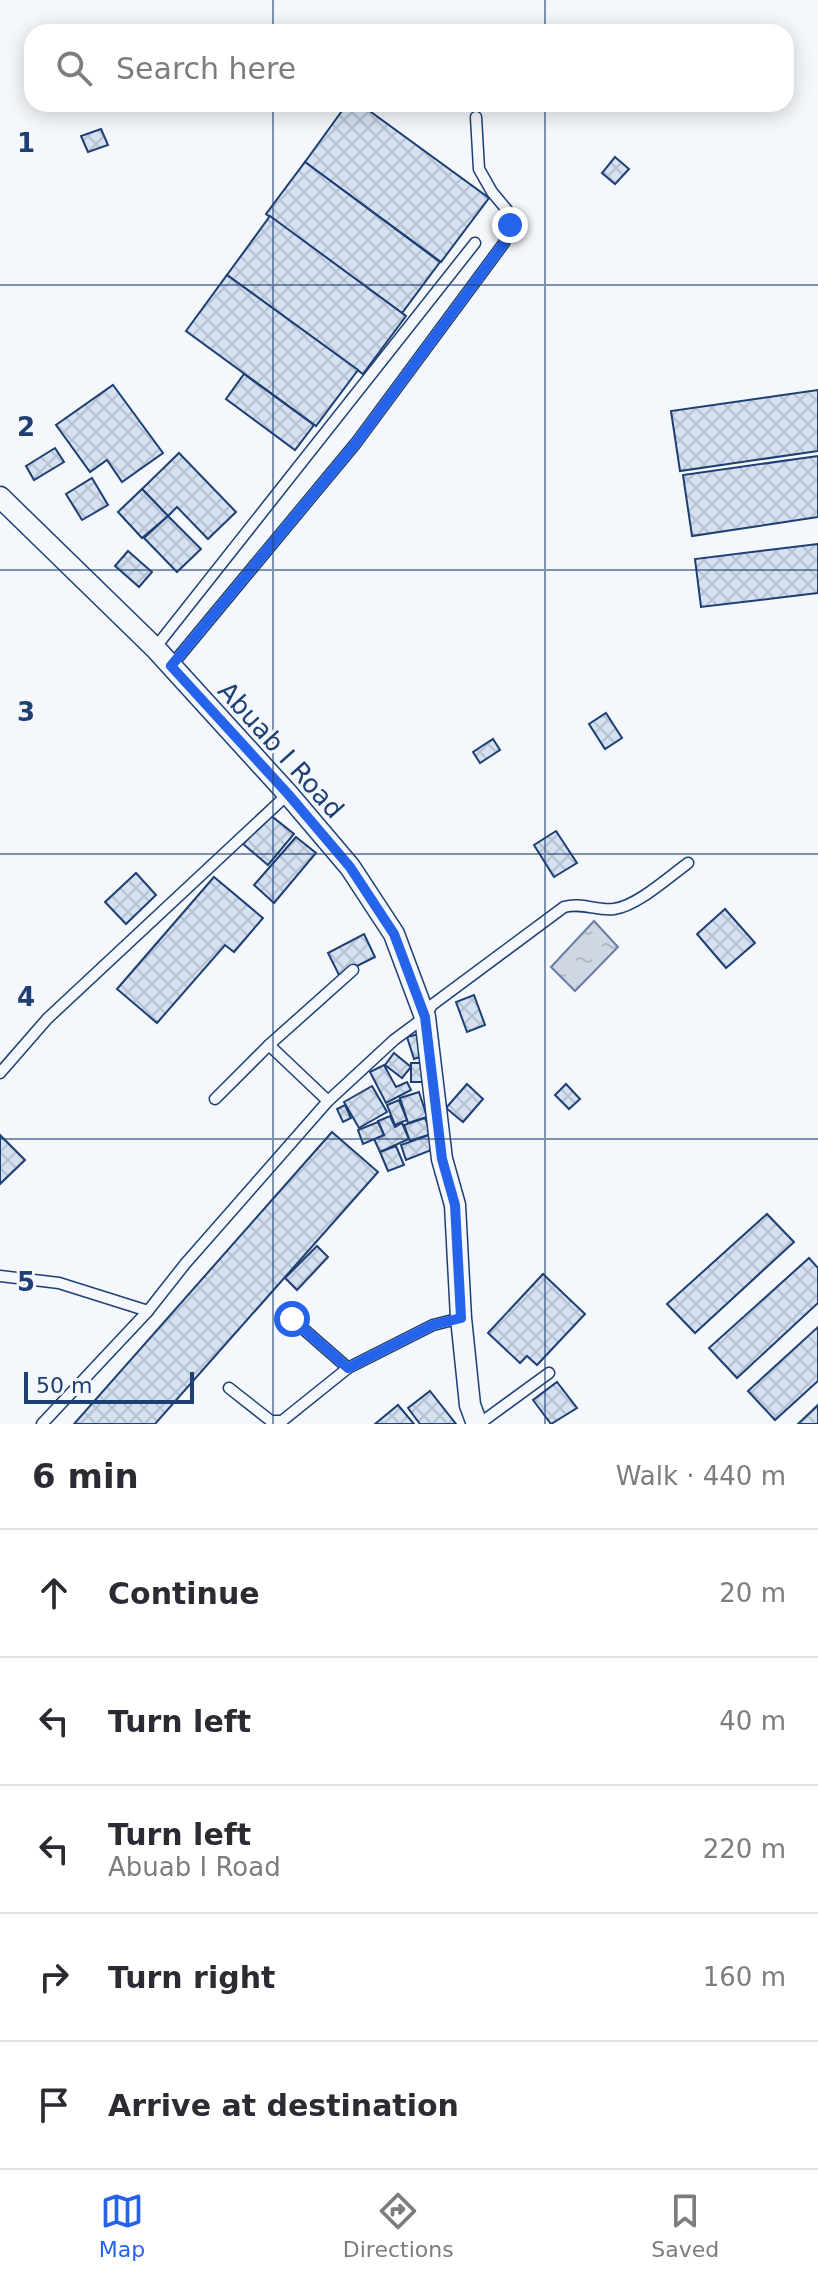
<!DOCTYPE html>
<meta charset="utf-8">
<style>
body{margin:0;font-family:"DejaVu Sans",sans-serif;background:#f7f7f7;color:#2b2b33}
.scale{position:absolute;left:24px;bottom:20px;width:170px;box-sizing:border-box;padding-left:8px;border:4px solid #1d3f73;border-top:0;font-size:22px;line-height:28px;white-space:nowrap;color:#1d3f73;-webkit-text-stroke:6px #f4f7fb;paint-order:stroke}
.stop{position:absolute;width:24px;height:24px;margin:-18px;border:6px solid #2563eb;border-radius:50%;background:#fff}
.stop.end{background:#2563eb;border-color:#fff;box-shadow:0 2px 8px #0008}
.list{margin:0;padding:0;list-style:none}
h2{display:flex;justify-content:space-between;align-items:center;height:104px;margin:0;padding:0 32px;font-size:34px}
h2 small{font-size:26px;font-weight:400;color:#7c7c81}
.list li{display:grid;grid-template-columns:52px 1fr auto;gap:24px;align-items:center;box-sizing:border-box;height:128px;padding:0 32px;border-top:2px solid #e1e1e2}
.list b{display:block;font-size:30px;white-space:nowrap}
.list p{margin:0;font-size:26px;white-space:nowrap;color:#7c7c81}
.list em{font-size:26px;font-style:normal;color:#7c7c81}
.icon{flex:none;width:44px;height:44px;fill:none;stroke:currentColor;stroke-width:2;stroke-linecap:round;stroke-linejoin:round}
.map{position:relative;flex:none;width:818px;height:1424px;overflow:hidden}
.search{position:absolute;background:#fff;box-shadow:0 4px 20px #0003;left:24px;right:24px;top:24px;height:88px;display:flex;align-items:center;gap:20px;box-sizing:border-box;padding:0 28px;border-radius:24px;color:#7c7c81;font-size:30px}
.sheet{height:744px;background:#fff}
nav{display:flex;justify-content:space-around;align-items:center;box-sizing:border-box;height:112px;border-top:2px solid #e1e1e2;background:#fff;font-size:22px;color:#7c7c81}
nav a{display:grid;justify-items:center;gap:4px}
nav .on{color:#2563eb}
.map>svg:first-child{display:block}
</style>
<div class="map">
<svg width="818" height="1424" viewBox="0 0 818 1424">
<defs>
<pattern id="water-ripples" width="26" height="14" patternUnits="userSpaceOnUse" patternTransform="scale(2)"><rect width="26" height="14" fill="#cfd7e4"/><path d="M2 4q2-2 4 0t4 0M15 11q2-2 4 0t4 0" fill="none" stroke="#b1bac7"/></pattern>
<pattern id="building-cross-hatch" width="8" height="8" patternUnits="userSpaceOnUse" patternTransform="scale(2)"><rect width="8" height="8" fill="#d5e0f0"/><path d="M0 0l8 8M0 8l8-8" fill="none" stroke="#b6c1d1"/></pattern>
</defs>
<rect width="100%" height="100%" fill="#f4f7fb"/>
<polygon fill="url(#water-ripples)" stroke="#687fa3" stroke-width="2" points="594,921 618,947 575,991 551,967"/>
<g fill="url(#building-cross-hatch)" stroke="#1d3f73" stroke-width="2">
<polygon points="347,104 360,104 489,198 441,262 305,162"/>
<polygon points="101,129 108,145 88,152 81,136"/>
<polygon points="615,157 629,169 615,184 602,173"/>
<polygon points="305,162 440,262 402,313 266,214"/>
<polygon points="270,216 406,316 363,374 227,275"/>
<polygon points="227,275 358,370 316,426 186,331"/>
<polygon points="244,374 314,425 295,450 226,399"/>
<polygon points="113,385 163,453 122,482 107,460 90,472 56,425"/>
<polygon points="818,390 818,451 680,471 671,411"/>
<polygon points="55,448 64,462 34,480 26,466"/>
<polygon points="179,453 236,512 208,539 177,507 168,516 142,489"/>
<polygon points="818,456 818,517 692,536 683,475"/>
<polygon points="92,478 108,505 82,520 66,494"/>
<polygon points="142,489 168,516 142,538 118,512"/>
<polygon points="168,516 201,549 177,572 144,538"/>
<polygon points="818,544 818,593 701,607 695,559"/>
<polygon points="128,551 152,572 139,587 115,566"/>
<polygon points="606,713 622,738 605,749 589,724"/>
<polygon points="493,739 500,750 480,763 473,752"/>
<polygon points="269,814 294,834 268,865 243,844"/>
<polygon points="556,831 577,863 554,877 534,845"/>
<polygon points="296,837 316,853 274,903 254,885"/>
<polygon points="136,873 156,895 126,924 105,902"/>
<polygon points="214,877 263,918 234,952 225,945 157,1023 117,989"/>
<polygon points="725,909 755,943 726,968 697,934"/>
<polygon points="364,934 375,957 339,975 328,953"/>
<polygon points="474,995 485,1025 467,1032 456,1002"/>
<polygon points="419,1034 426,1055 414,1059 407,1037"/>
<polygon points="394,1053 411,1067 402,1078 385,1065"/>
<rect x="411" y="1063" width="13" height="19"/>
<polygon points="384,1065 396,1087 407,1082 411,1090 386,1103 370,1072"/>
<polygon points="467,1084 483,1099 463,1122 446,1108"/>
<polygon points="566,1084 580,1099 569,1109 555,1095"/>
<polygon points="372,1086 387,1112 359,1128 344,1102"/>
<polygon points="419,1092 427,1117 408,1123 400,1098"/>
<polygon points="399,1100 407,1120 395,1125 387,1105"/>
<polygon points="345,1105 351,1118 343,1122 337,1109"/>
<polygon points="390,1116 395,1127 402,1123 409,1139 380,1152 374,1139 384,1135 378,1121"/>
<polygon points="425,1118 431,1134 410,1141 404,1125"/>
<polygon points="378,1122 384,1135 363,1144 358,1130"/>
<polygon points="332,1132 378,1172 155,1424 74,1424"/>
<polygon points="0,1135 25,1160 0,1184"/>
<polygon points="429,1135 434,1149 406,1160 401,1145"/>
<polygon points="396,1146 404,1165 388,1171 380,1152"/>
<polygon points="767,1214 794,1242 695,1333 667,1304"/>
<polygon points="317,1246 328,1257 297,1290 285,1278"/>
<polygon points="809,1258 818,1268 818,1303 737,1378 709,1348"/>
<polygon points="543,1274 585,1314 537,1365 527,1356 520,1363 488,1333"/>
<polygon points="818,1327 818,1381 775,1420 748,1391"/>
<polygon points="557,1382 577,1408 551,1424 533,1400"/>
<polygon points="430,1391 456,1424 420,1424 408,1408"/>
<polygon points="398,1405 414,1424 375,1424"/>
<polygon points="818,1405 818,1424 798,1424"/>
</g>
<g fill="none" stroke-linecap="round" stroke-linejoin="round">
<defs>
<g id="lane">
<polyline points="155,648 475,243"/>
<polyline points="171,666 356,443 504,243 510,225 507,210 492,192 479,169 476,117"/>
<polyline points="0,1073 47,1019 288,794"/>
<polyline points="215,1099 269,1045"/>
<polyline points="328,1101 269,1045 353,970"/>
<polyline points="0,1276 59,1283 148,1311"/>
<polyline points="292,1319 348,1368"/>
<polyline points="229,1388 271,1421 282,1421 348,1368 433,1325 461,1318"/>
<path d="M42,1424l106,-113 37,-47 143,-163 66,-61 31,-23 7,-12 132,-98c18,-5 32,4 50,2 23,-3 55,-32 74,-46"/>
<polyline points="479,1424 549,1373"/>
</g>
<polyline id="street" points="0,497 155,648 288,794 350,867 394,934 425,1017 442,1159 455,1205 461,1318 470,1405 477,1424"/>
</defs>
<use href="#lane" stroke="#1d3f73" stroke-width="13"/>
<use href="#street" stroke="#1d3f73" stroke-width="23"/>
<use href="#lane" stroke="#f4f7fb" stroke-width="10"/>
<use href="#street" stroke="#f4f7fb" stroke-width="20"/>
</g>
<g fill="none" stroke-linecap="round" stroke-linejoin="round">
<polyline stroke="#2563eb" stroke-width="10" points="292,1319 348,1368 433,1325 461,1318 455,1205 442,1159 425,1017 394,934 350,867 288,794 171,666 356,443 504,243 510,225"/>
</g>
<path fill="none" stroke="#1d3f73" stroke-width="2" stroke-opacity="0.55" d="M273,0v32M545,0v32M273,104v1320M545,104v1320M0,285h818M0,570h818M0,854h818M0,1139h818"/>
<g text-anchor="middle" dominant-baseline="central" stroke-width="6" stroke-linejoin="round" paint-order="stroke">
<g font-size="26" fill="#1d3f73" stroke="#f4f7fb">
<text transform="translate(281 750) rotate(48)">Abuab Ⅰ Road</text>
</g>
</g>
<g font-size="26" text-anchor="middle" font-weight="bold" fill="#1d3f73" stroke="#f4f7fb" stroke-width="6" stroke-linejoin="round" paint-order="stroke">
<text x="26" y="152">1</text>
<text x="26" y="436">2</text>
<text x="26" y="721">3</text>
<text x="26" y="1006">4</text>
<text x="26" y="1291">5</text>
</g>
</svg>
<div class="scale">50 m</div>
<div class="stop" style="left:292px;top:1319px"></div>
<div class="stop end" style="left:510px;top:225px"></div>
<div class="search"><svg class="icon" aria-label="search" viewBox="0 0 24 24"><circle cx="10" cy="10" r="6"/><path d="M15 15l6 6"/></svg>Search here</div>
</div>
<section class="sheet">
<h2>6 min<small>Walk · 440 m</small></h2>
<ul class="list">
<li><svg class="icon" aria-label="ahead" viewBox="0 0 24 24"><path d="M12 20V5M6 11l6-6 6 6"/></svg><div><b>Continue</b></div><em>20 m</em></li>
<li><svg class="icon" aria-label="left" viewBox="0 0 24 24"><path d="M17 20v-9H6M10 6l-5 5 5 5"/></svg><div><b>Turn left</b></div><em>40 m</em></li>
<li><svg class="icon" aria-label="left" viewBox="0 0 24 24"><path d="M17 20v-9H6M10 6l-5 5 5 5"/></svg><div><b>Turn left</b><p>Abuab Ⅰ Road</p></div><em>220 m</em></li>
<li><svg class="icon" aria-label="right" viewBox="0 0 24 24"><path d="M7 20v-9h11M14 6l5 5-5 5"/></svg><div><b>Turn right</b></div><em>160 m</em></li>
<li><svg class="icon" aria-label="arrive" viewBox="0 0 24 24"><path d="M6 21V4h12l-3 4 3 4H6"/></svg><div><b>Arrive at destination</b></div></li>
</ul>
</section>
<nav>
<a class="on"><svg class="icon" aria-label="map" viewBox="0 0 24 24"><path d="M3 6l6-2 6 2 6-2v14l-6 2-6-2-6 2zM9 4v14M15 6v14"/></svg>Map</a>
<a><svg class="icon" aria-label="directions" viewBox="0 0 24 24"><path d="M12 3l9 9-9 9-9-9zM9 14v-3h6M13 9l2 2-2 2"/></svg>Directions</a>
<a><svg class="icon" aria-label="saved" viewBox="0 0 24 24"><path d="M7 4h10v16l-5-4-5 4z"/></svg>Saved</a>
</nav>
